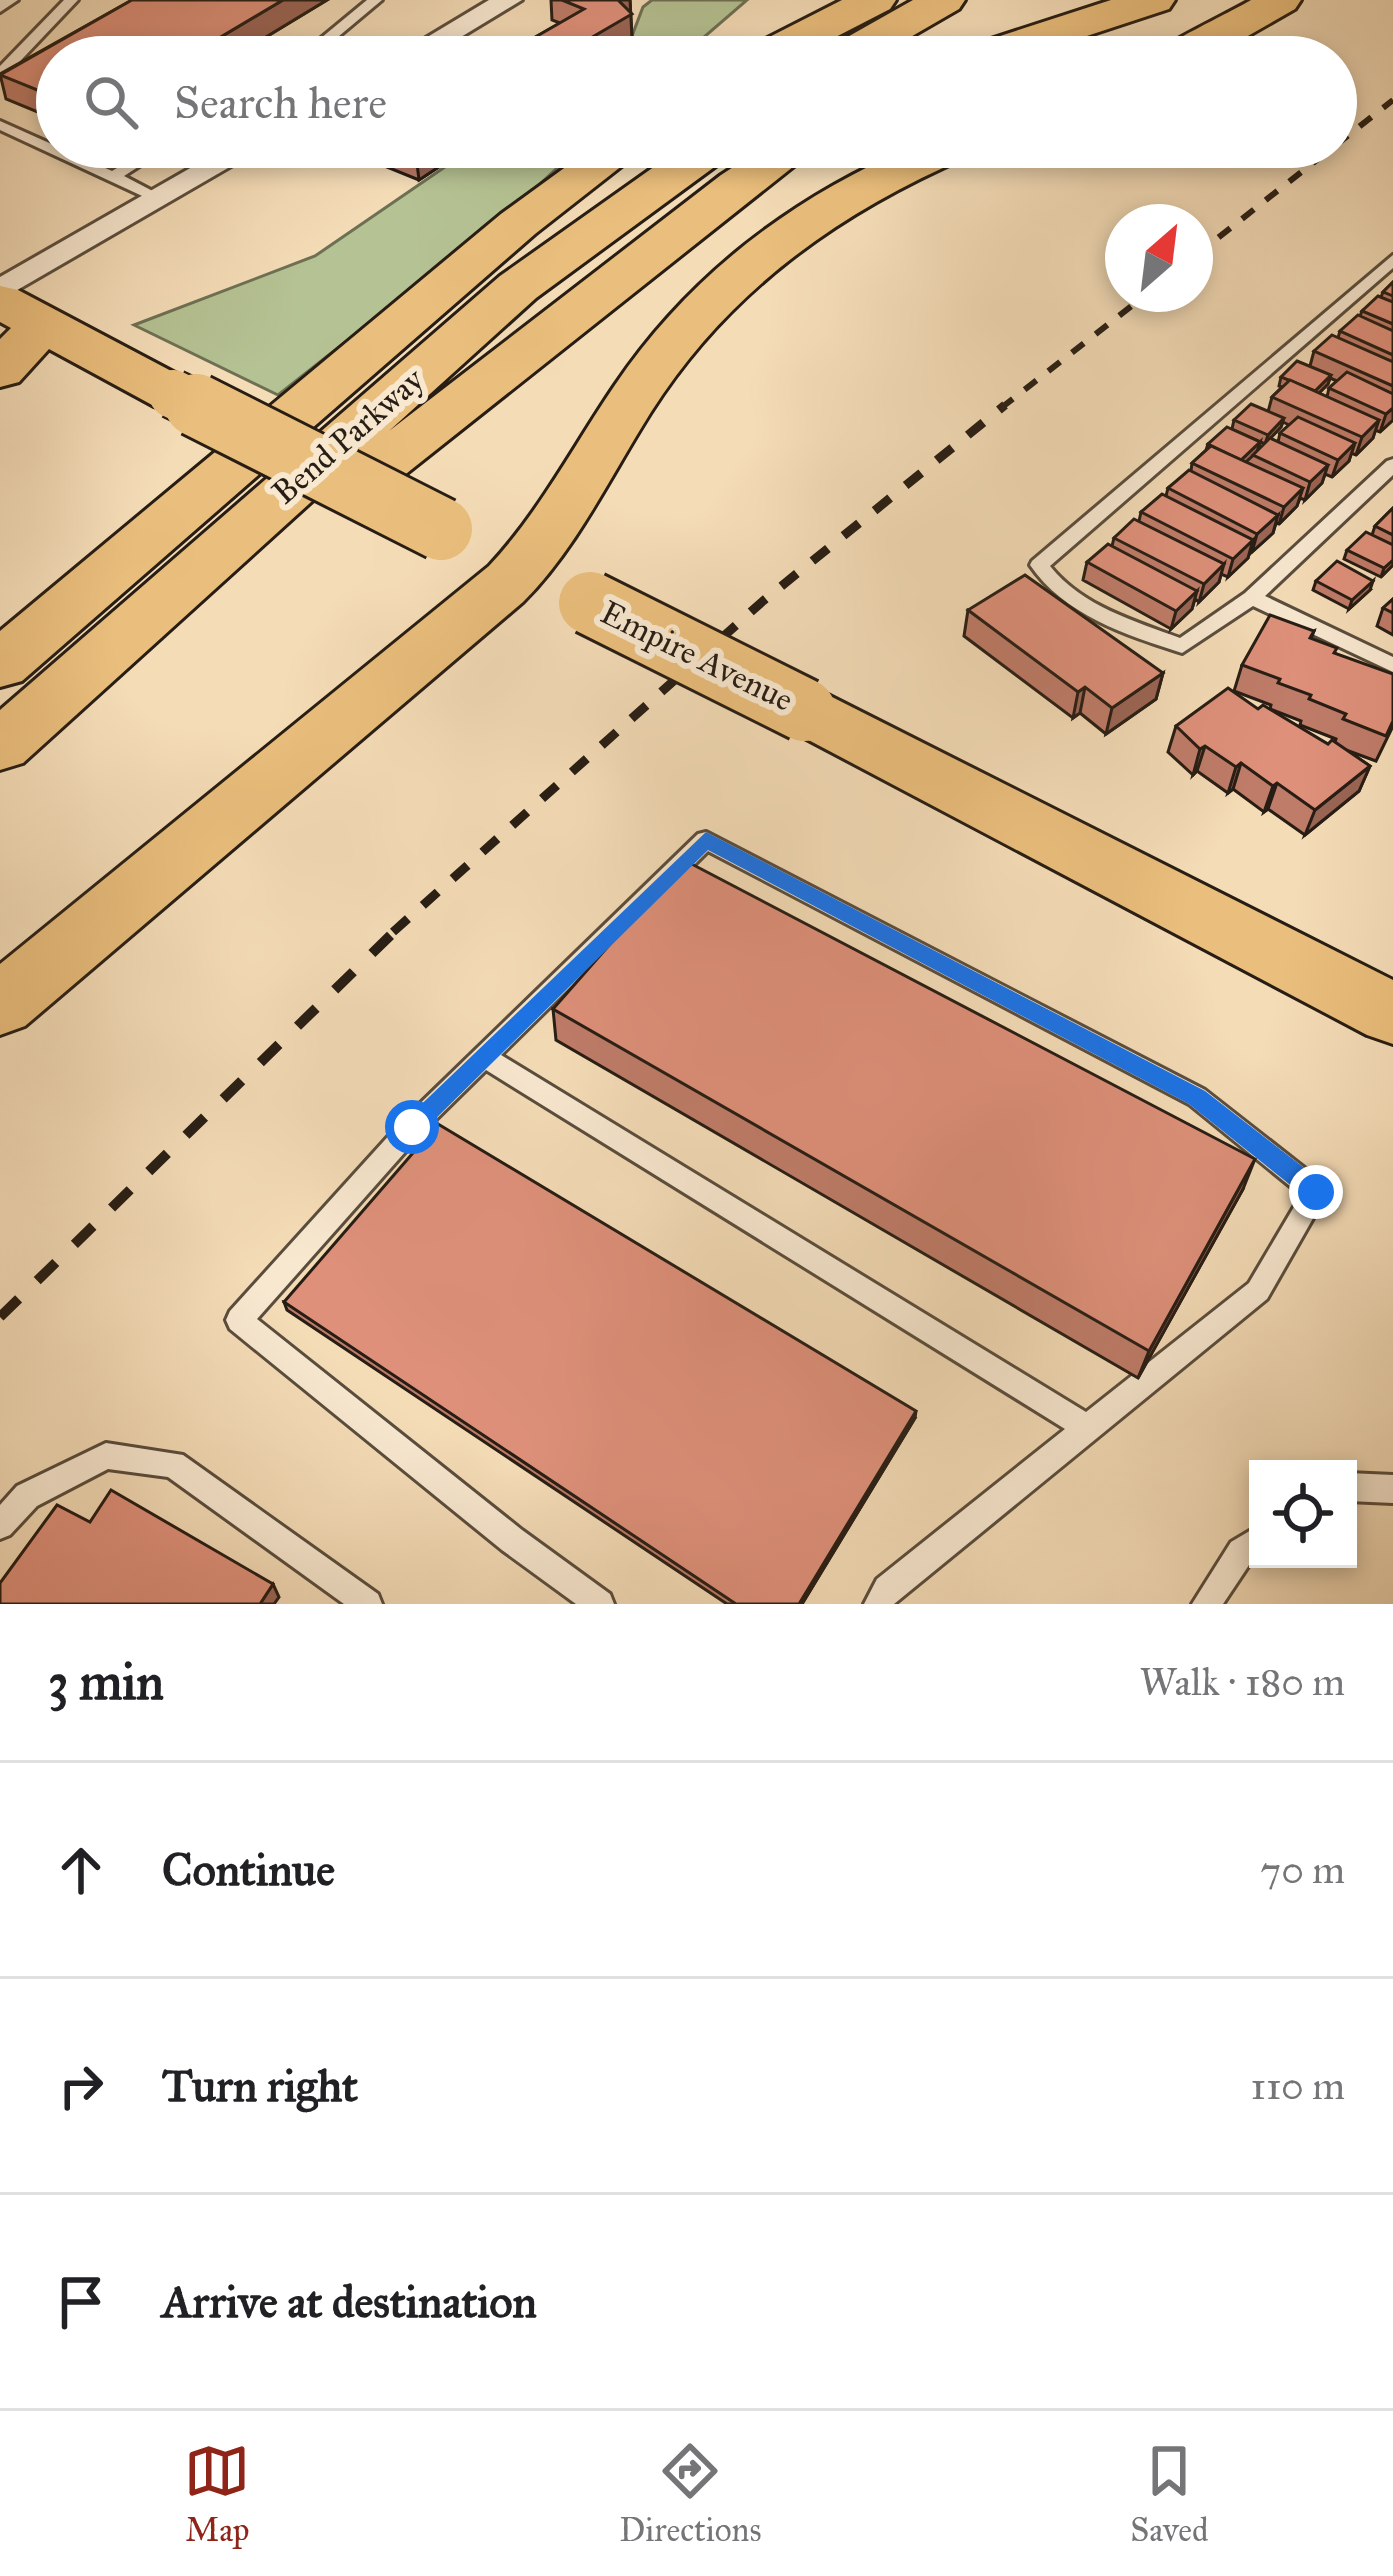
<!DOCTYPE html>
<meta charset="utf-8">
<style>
body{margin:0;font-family:"IM FELL Great Primer",serif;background:#f2f2f2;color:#202124}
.controls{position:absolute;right:36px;bottom:36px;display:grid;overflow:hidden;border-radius:0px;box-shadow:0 6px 18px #0003}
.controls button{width:108px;height:108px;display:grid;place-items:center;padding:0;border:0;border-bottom:3px solid #e0e0e0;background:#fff;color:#202124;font:60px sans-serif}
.compass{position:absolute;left:1105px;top:204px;width:108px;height:108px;border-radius:50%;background:#fff;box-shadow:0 6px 18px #0003;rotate:28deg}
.stop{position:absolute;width:36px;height:36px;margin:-27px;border:9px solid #1a73e8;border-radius:50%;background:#fff}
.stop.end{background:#1a73e8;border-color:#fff;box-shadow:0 3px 12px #0008}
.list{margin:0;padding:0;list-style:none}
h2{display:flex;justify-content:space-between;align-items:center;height:156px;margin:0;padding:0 48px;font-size:51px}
h2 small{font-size:39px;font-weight:400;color:#757577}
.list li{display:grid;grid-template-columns:78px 1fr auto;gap:36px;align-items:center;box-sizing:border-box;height:216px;padding:0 48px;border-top:3px solid #e0e0e0}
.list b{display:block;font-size:45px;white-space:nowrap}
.list em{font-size:39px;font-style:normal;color:#757577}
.icon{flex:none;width:66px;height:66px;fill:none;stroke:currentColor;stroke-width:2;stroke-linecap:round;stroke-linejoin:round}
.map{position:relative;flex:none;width:1393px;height:1604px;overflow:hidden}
.search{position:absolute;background:#fff;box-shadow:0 6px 18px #0003;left:36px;right:36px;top:36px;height:132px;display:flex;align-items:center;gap:30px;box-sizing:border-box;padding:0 42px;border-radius:66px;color:#757577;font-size:45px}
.sheet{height:804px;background:#fff}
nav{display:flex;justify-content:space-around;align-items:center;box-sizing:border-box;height:168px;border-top:3px solid #e0e0e0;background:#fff;font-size:33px;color:#757577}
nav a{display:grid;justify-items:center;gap:6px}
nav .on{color:#8f2418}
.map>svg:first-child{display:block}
</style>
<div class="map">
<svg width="1393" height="1604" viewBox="0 0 1393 1604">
<rect width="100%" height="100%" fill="#f4dcb7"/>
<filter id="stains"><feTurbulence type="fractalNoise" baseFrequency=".00167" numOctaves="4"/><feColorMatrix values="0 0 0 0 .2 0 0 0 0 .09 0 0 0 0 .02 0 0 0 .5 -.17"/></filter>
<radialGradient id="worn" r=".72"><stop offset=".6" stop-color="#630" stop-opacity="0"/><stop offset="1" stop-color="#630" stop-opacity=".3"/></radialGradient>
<g fill="#b5c293" stroke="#6e7054" stroke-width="3">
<polygon points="652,0 747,0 681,57 606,57 630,41 643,7"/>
<polygon points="474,147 580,147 504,217 278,395 134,325 315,256"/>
</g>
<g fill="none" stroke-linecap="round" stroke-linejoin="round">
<defs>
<g id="service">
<polygon points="64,0 78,0 5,77 0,78 0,66"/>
<polygon points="367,0 382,0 314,57 298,57"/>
<polygon points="0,121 112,171 152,147 169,147 124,176 166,198 153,201 0,130"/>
<path d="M1393,255v13l-343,298c32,40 84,55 130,72l65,-45 142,-132 6,-2v16l-128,121 128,61v15l-140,-66 -71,47c-56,-18 -118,-38 -152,-88l2,-4z"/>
<path d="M706,832l499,258 120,94 3,8 -61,107 -373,305h-30l13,-25 188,-150 -579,-359 -65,64 -164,185 265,211 88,64 4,10h-38l-74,-54 -272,-221 -4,-9 4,-9 173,-191 295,-286zM708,851l481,253 112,91 -52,88 -163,129 -585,-357z"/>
<polygon points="106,1443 183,1455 378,1594 382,1604 344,1604 168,1477 108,1469 37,1506 10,1535 0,1539 0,1505 17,1486"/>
<polygon points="1348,1473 1393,1475 1393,1503 1348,1501"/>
<polygon points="1258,1526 1258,1557 1251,1562 1223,1604 1192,1604 1231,1542"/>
</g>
<g id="minor">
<polygon points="0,0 18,0 0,12"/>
<polygon points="489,0 522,0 428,57 394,57"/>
<polygon points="227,147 264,147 0,300 0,277"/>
</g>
<g id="trunk">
<polygon points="842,0 896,0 890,9 797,57 742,57 748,48"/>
<polygon points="913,0 965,0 959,9 876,57 822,57 828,48"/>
<polygon points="1111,0 1175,0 1169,9 1023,57 957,57 963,48"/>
<path d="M1251,0h50l-6,9 -84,48h-60c8,-11 80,-45 100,-57z"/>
<polygon points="593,147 646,147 535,234 22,681 0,687 0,631 501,214"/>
<polygon points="682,147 735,147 728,157 536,298 389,431 721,175 764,147 818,147 368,504 348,509 328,504 321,493 23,763 0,770 0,710 500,276"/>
<path d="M911,147h63l-7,10c-129,56 -239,134 -316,255 -40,63 -74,136 -128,190l-498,424 -25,9v-71l489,-398c50,-53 85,-121 126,-181 73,-108 176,-187 296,-238z"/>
<polygon points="0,286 18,290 192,382 200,394 192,406 173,411 154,406 49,349 19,382 0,387 0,339 11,328 0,322"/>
<polygon points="804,687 826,694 1393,980 1393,1044 1367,1035 782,726 772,710 782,694"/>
</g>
</defs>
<use href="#service" stroke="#5a4d3d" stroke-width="6"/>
<use href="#minor" stroke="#5a4d3d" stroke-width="6"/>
<use href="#trunk" stroke="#271d14" stroke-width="6"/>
<use href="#service" fill="#f8e8d0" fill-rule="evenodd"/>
<use href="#minor" fill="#f8e8d0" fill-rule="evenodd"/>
<use href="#trunk" fill="#eabe7c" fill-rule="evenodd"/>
<g stroke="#271d14" stroke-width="6" stroke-dasharray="15 15" stroke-linecap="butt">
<polyline points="1336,145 1393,100"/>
<polyline points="1195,256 1333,147"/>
<polyline points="1001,408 1147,294"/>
</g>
<polyline stroke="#271d14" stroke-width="9" stroke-dasharray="20 20" stroke-linecap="butt" points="393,932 763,601 1005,405"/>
<polyline stroke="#271d14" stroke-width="10" stroke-dasharray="26 26" stroke-linecap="butt" points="0,1317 397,929"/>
<defs>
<polyline id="trunk-bridge-far1" points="173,394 202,408"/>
<g id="trunk-bridge">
<polyline points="196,405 441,529"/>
<polyline points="590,603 804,710"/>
</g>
</defs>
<use href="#trunk-bridge-far1" stroke="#271d14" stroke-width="52" stroke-linecap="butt"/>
<use href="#trunk-bridge" stroke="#271d14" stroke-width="68" stroke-linecap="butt"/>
<use href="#trunk-bridge-far1" stroke="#eabe7c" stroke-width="48"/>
<use href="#trunk-bridge" stroke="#eabe7c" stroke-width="62"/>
</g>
<g fill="#bf7c69" stroke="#271d14" stroke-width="3" fill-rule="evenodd">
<polygon points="132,0 327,0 233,57 57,57 57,120 6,99 0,74"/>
<polygon points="551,0 630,0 632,38 600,57 485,57 526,54 525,43 560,23 552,20"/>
<polygon points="366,147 469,147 419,180 367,159"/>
<path d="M1393,282v138l-13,12 -5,-2 -2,8 -17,17 -5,-2 -2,8 -17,16 -7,-3 -3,9 -17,17 -5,-2 -3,8 -18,18 -3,-1 -3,10 -21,19 -2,-1 -2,7 -20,19 -7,-3 -2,8 -20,20 -4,-3 -3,10 -21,20 -88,-49 4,-18 25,-16 2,-8 25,-17 2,-9 25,-16 2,-8 23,-17 1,-8 14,-13 2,-6 52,-2 -2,8 7,-6 -33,-15 2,-9 34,-8 4,-15 10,-10 -3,-1 2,-9 29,-11 4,-15 24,-13 2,-7 20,-15 2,-5 19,-14 2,-5zM1330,378l7,3 -8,7 -2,9 -8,-4 9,-9zM1283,422l6,3 -9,8 -2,9 -8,-4 11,-11z"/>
<polygon points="1393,508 1393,565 1381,577 1344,559 1347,550 1372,535 1375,526"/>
<polygon points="1316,581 1370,590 1349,609 1313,590"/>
<polygon points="1393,599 1393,635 1377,626 1383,608"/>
<polygon points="968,610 1163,673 1156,699 1106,734 1080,713 1073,718 964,636"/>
<polygon points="1314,631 1311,639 1335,653 1393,726 1376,761 1346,750 1370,766 1359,791 1305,835 1268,809 1264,812 1233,789 1228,793 1197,771 1193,775 1168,752 1176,726 1258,709 1328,744 1335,742 1336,739 1300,725 1301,721 1270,709 1271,705 1234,691 1242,665"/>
<polygon points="553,1009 1243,1189 1138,1378 556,1040"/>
<polygon points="284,1302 915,1418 802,1604 727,1604 287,1310"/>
</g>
<g fill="#9b6555" stroke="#271d14" stroke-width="3">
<polygon points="283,0 327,0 233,57 187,57"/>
<polygon points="618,0 630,0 632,38 600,57 558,57"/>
<polygon points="429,147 469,147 419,180 416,155"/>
<polygon points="1331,375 1328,384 1312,400 1315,391"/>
<polygon points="1393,408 1393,420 1380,432 1386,414"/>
<polygon points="1284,418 1281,427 1265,444 1268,435"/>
<polygon points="1379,420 1373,438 1356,455 1362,437"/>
<polygon points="1260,442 1257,452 1238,469 1241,460"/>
<polygon points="1355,443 1349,461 1332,477 1338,460"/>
<polygon points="1328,465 1322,483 1305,500 1310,482"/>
<polygon points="1303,488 1297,506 1279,524 1284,507"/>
<polygon points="1278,515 1273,533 1252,552 1257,534"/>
<polygon points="1253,540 1248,558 1228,577 1233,559"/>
<polygon points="1393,560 1393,565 1381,577 1384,568"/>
<polygon points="1224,564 1219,582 1199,602 1204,584"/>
<polygon points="1373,581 1370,590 1349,609 1352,600"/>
<polygon points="1197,591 1192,609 1171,629 1176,611"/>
<polygon points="1163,673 1156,699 1106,734 1112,708"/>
<polygon points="1085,687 1080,713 1073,718 1078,692"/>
<polygon points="1205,746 1197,771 1193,775 1200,749"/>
<polygon points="1241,763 1233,789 1228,793 1236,767"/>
<polygon points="1370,766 1359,791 1305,835 1315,810"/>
<polygon points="1277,783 1268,809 1264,812 1273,786"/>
<polygon points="1255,1159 1243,1189 1138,1378 1149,1351"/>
<polygon points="916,1411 915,1418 802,1604 799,1604"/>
<polygon points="273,1584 279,1597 274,1604 260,1604"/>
</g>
<g fill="#de907a" stroke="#271d14" stroke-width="3">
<polygon points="132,0 283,0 187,57 57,57 57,98 0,75"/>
<polygon points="562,0 618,0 632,14 558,57 525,43 584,9"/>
<polygon points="503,46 533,57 485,57"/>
<polygon points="396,147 429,147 416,155"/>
<polygon points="1393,282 1393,296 1383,292"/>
<polygon points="1378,296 1393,302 1393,324 1362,311"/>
<polygon points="1358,315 1393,331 1393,355 1340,331"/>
<polygon points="1332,335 1393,362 1393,386 1314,351"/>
<polygon points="1297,361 1331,375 1315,391 1281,377"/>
<polygon points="1347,372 1393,394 1393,408 1386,414 1329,388"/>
<polygon points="1290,380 1379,420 1362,437 1272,397"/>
<polygon points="1251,404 1284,418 1268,435 1234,420"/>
<polygon points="1298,417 1355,443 1338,460 1280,433"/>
<polygon points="1227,427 1260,442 1241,460 1208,444"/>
<polygon points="1270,438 1328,465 1310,482 1253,455"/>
<polygon points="1211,446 1303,488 1284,507 1192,463"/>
<polygon points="1189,470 1278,515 1257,534 1168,488"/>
<polygon points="1162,494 1253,540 1233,559 1141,512"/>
<polygon points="1393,508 1393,535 1375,526"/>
<polygon points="1134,519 1224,564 1204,584 1114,538"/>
<polygon points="1366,532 1393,545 1393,560 1384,568 1347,550"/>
<polygon points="1108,544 1197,591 1176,611 1087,562"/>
<polygon points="1337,561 1373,581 1352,600 1316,581"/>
<polygon points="1025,575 1163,673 1112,708 1085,687 1078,692 968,610"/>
<polygon points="1393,599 1393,613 1383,608"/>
<polygon points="1270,615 1314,631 1310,638 1337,648 1334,653 1393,674 1393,721 1386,736 1343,719 1346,714 1309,699 1311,695 1278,683 1280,679 1242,665"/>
<polygon points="1228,688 1258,709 1263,705 1328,744 1332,740 1370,766 1315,810 1277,783 1273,786 1241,763 1236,767 1205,746 1200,749 1176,726"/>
<polygon points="684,860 1255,1159 1149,1351 553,1009"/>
<polygon points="438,1124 916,1411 799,1604 736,1604 284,1302"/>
<polygon points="111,1490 273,1584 260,1604 0,1604 0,1583 57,1505 90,1522"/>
</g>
<polygon fill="#1a73e8" points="706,832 1205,1091 1325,1184 1325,1199 1308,1199 1189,1104 708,850 420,1134 405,1134 405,1120"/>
<g text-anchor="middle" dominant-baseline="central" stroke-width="12" stroke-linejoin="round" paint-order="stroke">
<g font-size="33" fill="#271d14" stroke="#f8e8d0">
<text transform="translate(348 436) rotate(-41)">Bend Parkway</text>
<text transform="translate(697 656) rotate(26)">Empire Avenue</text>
</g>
</g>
<rect width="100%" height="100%" filter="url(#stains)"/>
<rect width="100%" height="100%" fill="url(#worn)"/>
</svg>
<div class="controls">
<button><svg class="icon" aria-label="locate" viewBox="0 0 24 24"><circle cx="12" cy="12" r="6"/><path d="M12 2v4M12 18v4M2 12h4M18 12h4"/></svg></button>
</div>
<svg class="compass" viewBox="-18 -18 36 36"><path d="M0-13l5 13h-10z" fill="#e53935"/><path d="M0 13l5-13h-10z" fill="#757577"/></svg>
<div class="stop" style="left:412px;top:1127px"></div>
<div class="stop end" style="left:1316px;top:1192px"></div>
<div class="search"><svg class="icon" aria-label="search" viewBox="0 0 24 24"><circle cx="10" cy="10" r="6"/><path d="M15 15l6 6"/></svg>Search here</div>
</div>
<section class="sheet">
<h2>3 min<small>Walk · 180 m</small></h2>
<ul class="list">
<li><svg class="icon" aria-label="ahead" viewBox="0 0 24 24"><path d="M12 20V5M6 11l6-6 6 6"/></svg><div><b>Continue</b></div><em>70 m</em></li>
<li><svg class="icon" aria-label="right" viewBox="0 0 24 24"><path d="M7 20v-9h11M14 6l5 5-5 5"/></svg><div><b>Turn right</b></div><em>110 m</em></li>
<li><svg class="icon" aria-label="arrive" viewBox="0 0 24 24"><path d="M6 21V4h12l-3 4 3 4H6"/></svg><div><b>Arrive at destination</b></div></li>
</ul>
</section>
<nav>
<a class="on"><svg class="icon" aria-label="map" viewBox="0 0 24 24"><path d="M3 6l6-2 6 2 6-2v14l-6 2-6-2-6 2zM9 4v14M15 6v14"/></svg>Map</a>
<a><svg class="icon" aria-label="directions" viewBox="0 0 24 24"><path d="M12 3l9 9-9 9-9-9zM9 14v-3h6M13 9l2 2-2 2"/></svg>Directions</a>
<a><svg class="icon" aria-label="saved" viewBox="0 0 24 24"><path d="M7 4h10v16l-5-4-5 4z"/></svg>Saved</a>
</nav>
